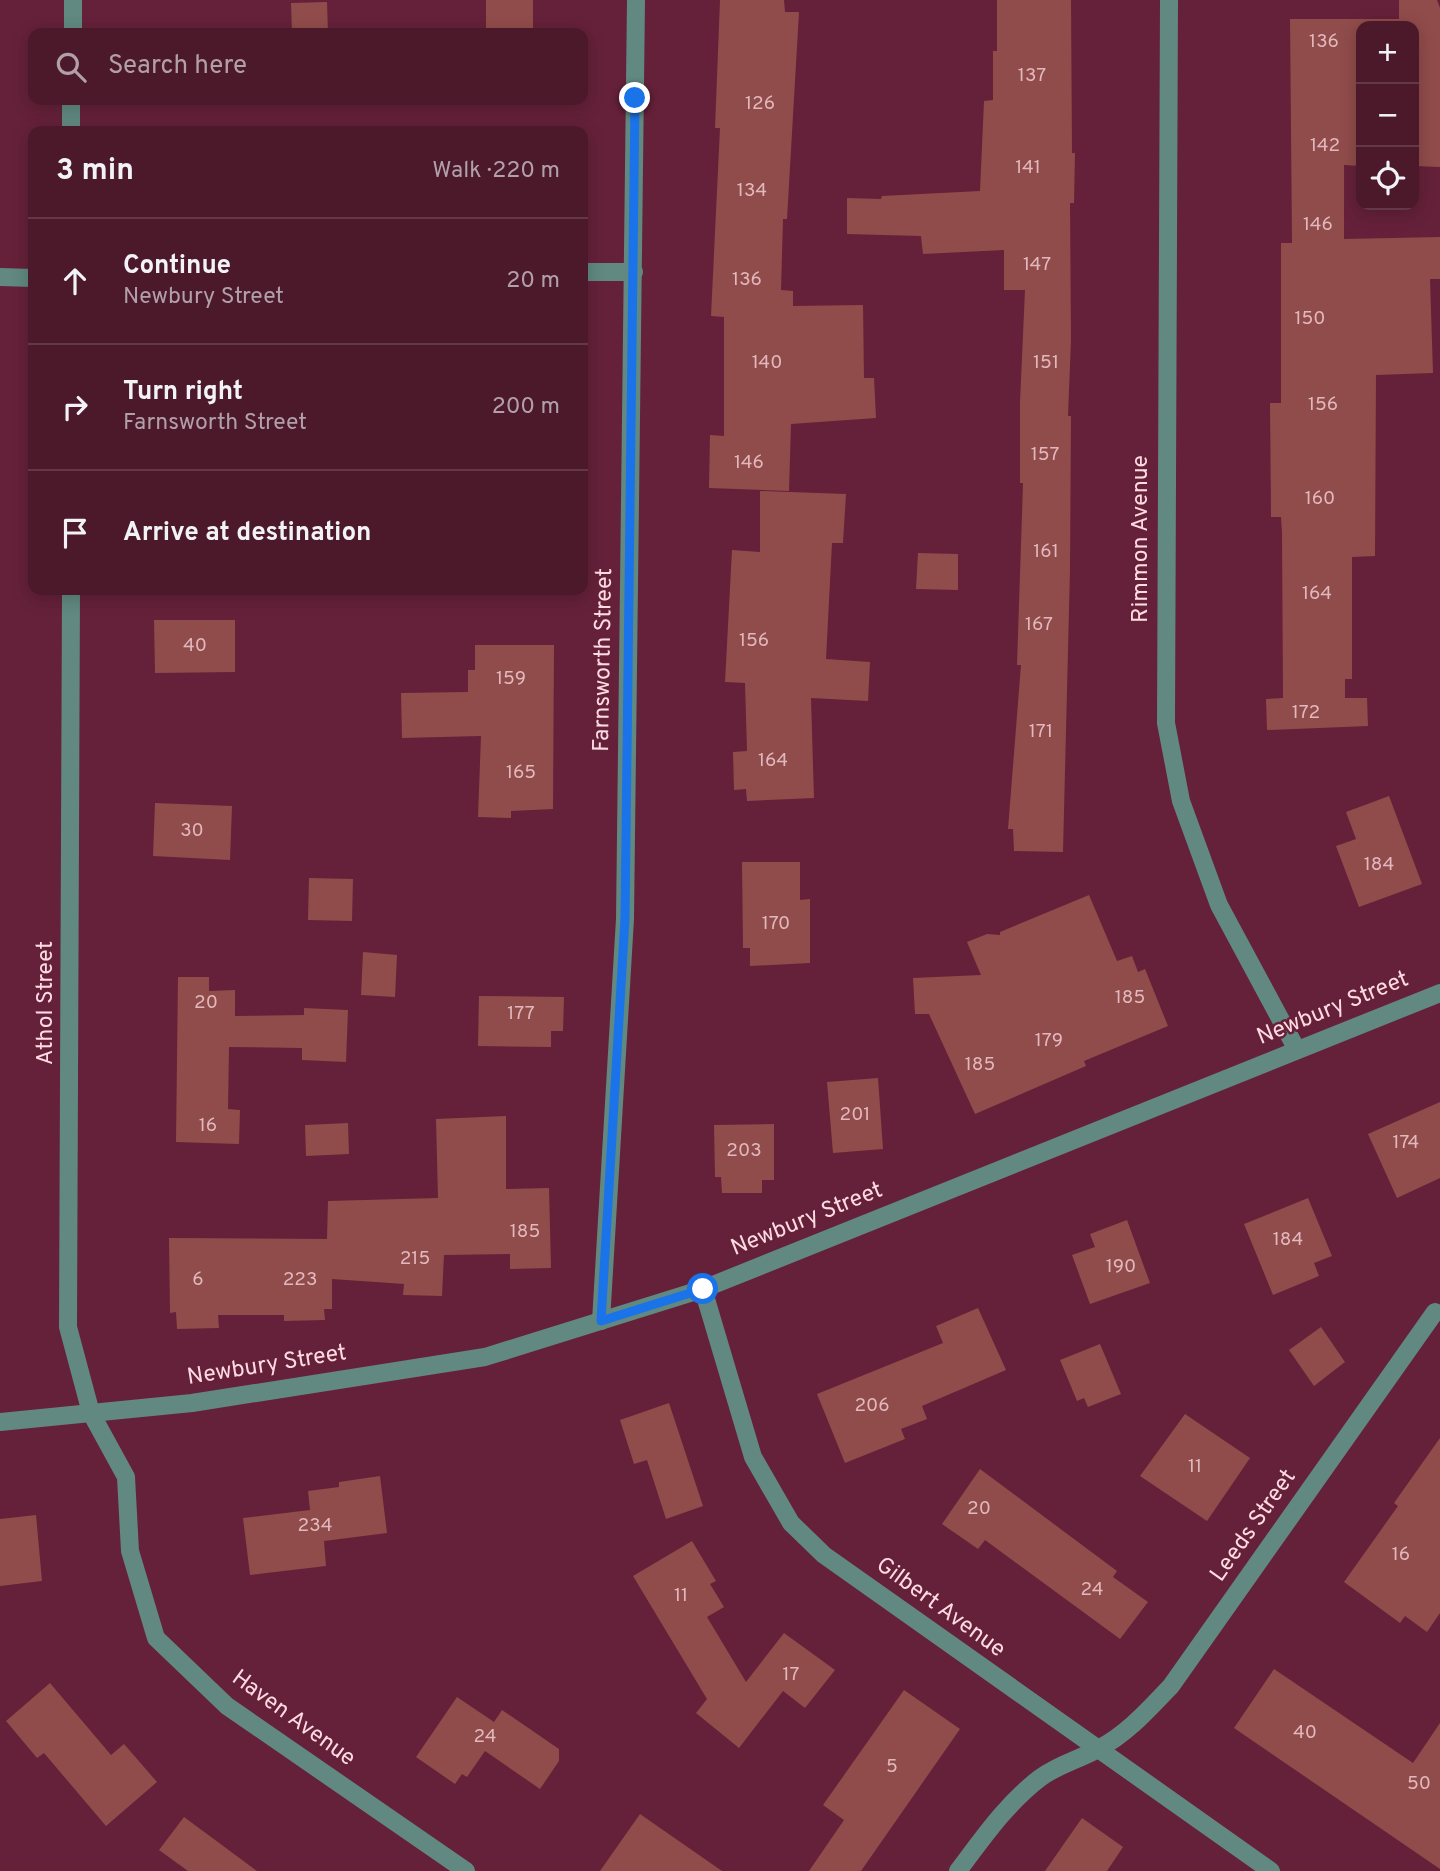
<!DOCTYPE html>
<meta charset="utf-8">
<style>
body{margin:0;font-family:Overpass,sans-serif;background:#532233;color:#f1f3f6}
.controls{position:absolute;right:21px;top:21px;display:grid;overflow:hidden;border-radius:14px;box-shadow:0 4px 18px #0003}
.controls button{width:63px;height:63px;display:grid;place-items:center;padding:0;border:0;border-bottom:2px solid #633847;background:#4c192b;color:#f1f3f6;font:35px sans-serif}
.stop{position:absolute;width:21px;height:21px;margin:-16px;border:5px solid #1a73e8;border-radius:50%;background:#fff}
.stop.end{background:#1a73e8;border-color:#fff;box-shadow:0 2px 7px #0008}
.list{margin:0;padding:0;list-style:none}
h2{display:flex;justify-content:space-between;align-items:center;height:91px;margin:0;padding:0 28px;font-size:30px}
h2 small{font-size:23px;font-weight:400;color:#b2a0a9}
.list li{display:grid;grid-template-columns:46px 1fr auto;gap:21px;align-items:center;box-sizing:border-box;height:126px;padding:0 28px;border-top:2px solid #633847}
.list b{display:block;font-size:26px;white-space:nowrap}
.list p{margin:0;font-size:23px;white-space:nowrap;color:#b2a0a9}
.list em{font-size:23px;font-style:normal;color:#b2a0a9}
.icon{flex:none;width:38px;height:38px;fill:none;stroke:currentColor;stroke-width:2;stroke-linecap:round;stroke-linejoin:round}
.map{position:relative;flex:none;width:1440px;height:1871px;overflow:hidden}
.search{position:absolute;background:#4c192b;box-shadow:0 4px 18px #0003;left:28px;top:28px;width:560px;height:77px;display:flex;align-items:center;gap:18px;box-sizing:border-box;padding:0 24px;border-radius:14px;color:#b2a0a9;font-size:26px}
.panel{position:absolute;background:#4c192b;box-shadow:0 4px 18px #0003;left:28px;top:126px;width:560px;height:469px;border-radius:14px}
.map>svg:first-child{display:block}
</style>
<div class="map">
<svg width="1440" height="1871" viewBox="0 0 1440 1871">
<rect width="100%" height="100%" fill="#652139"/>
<g fill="#904c4a">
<rect x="486" y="0" width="47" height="33"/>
<polygon points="720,0 784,0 785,12 799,12 787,219 783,219 781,290 793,291 793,306 863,305 864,378 874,378 876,418 791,424 789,491 709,488 710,435 724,436 724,317 711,316 720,128 715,128"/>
<polygon points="997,0 1071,0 1072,153 1075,153 1074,203 1070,203 1071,340 1068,416 1071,416 1070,569 1063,852 1014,851 1013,829 1008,829 1021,665 1017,665 1023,483 1020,483 1020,402 1025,290 1004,290 1004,250 923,254 921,236 847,234 847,198 881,199 882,196 980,191 984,101 993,100 993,51 997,51"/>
<polygon points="1399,0 1437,0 1440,8 1440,167 1414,166 1414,26 1361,26 1361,166 1344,165 1344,239 1440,237 1440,279 1430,279 1433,373 1376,375 1375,556 1352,557 1352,679 1345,679 1345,698 1367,698 1368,726 1267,730 1266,699 1283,698 1282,533 1281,517 1271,517 1270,403 1281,403 1281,243 1292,243 1290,19 1399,19"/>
<polygon points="327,2 328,33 292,33 291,3"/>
<polygon points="760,491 846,494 843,543 832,543 826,659 870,662 868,701 811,698 814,798 747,801 746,789 734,790 733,752 747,751 745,683 725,682 732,550 760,552"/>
<polygon points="918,553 958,554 958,590 916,589"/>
<polygon points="154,620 235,620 235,672 155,673"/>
<polygon points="475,645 554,645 553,809 511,811 511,818 478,817 481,736 402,738 401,693 468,692 468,670 475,670"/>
<polygon points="1389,796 1422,884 1359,907 1336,846 1356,839 1346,812"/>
<polygon points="155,803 232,806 230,860 153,856"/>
<polygon points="742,862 800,862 800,900 810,899 810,963 750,966 750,948 743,948"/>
<polygon points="309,878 353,879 352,921 308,920"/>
<polygon points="1089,895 1117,961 1132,956 1138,972 1145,969 1168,1026 1084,1061 1086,1066 975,1114 929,1014 915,1014 913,978 981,975 967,942 987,934 1000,935 1000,932"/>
<polygon points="363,952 397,955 395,997 361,995"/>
<polygon points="178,977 209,977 209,991 235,990 235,1016 304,1015 304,1008 348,1010 346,1062 302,1060 302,1048 229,1047 228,1109 240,1110 239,1144 176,1142"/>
<polygon points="479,996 564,997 563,1031 551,1031 551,1047 478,1046"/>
<polygon points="878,1078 883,1149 833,1153 827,1082"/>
<polygon points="1440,1102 1440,1178 1397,1198 1368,1134"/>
<polygon points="506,1116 506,1189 549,1188 551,1268 510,1269 510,1254 444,1255 442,1296 403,1295 404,1284 332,1279 332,1309 324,1309 325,1320 284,1321 284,1315 218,1315 219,1328 177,1329 176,1312 170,1313 169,1238 327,1239 328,1201 438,1198 436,1119"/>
<polygon points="348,1123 349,1154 306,1156 305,1125"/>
<polygon points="774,1124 774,1180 762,1180 762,1193 722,1193 721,1177 715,1177 714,1125"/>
<polygon points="1308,1198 1332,1256 1314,1263 1319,1276 1273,1295 1244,1224"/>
<polygon points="1127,1220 1150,1283 1090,1304 1072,1255 1095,1247 1090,1234"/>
<polygon points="978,1308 1006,1370 922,1406 927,1419 901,1429 905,1439 845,1463 817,1394 943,1343 936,1326"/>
<polygon points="1321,1327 1345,1362 1314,1386 1289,1350"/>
<polygon points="1100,1344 1121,1394 1088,1407 1084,1398 1077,1401 1060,1360"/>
<polygon points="669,1403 703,1506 666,1519 647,1460 634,1464 620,1420"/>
<polygon points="1185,1414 1250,1458 1207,1521 1140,1476"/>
<polygon points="1440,1438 1440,1613 1427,1632 1405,1616 1400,1623 1344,1582 1398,1506 1394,1503"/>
<polygon points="980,1469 1117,1571 1113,1577 1148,1602 1120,1639 985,1540 978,1549 942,1524"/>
<polygon points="380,1476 387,1533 324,1541 326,1566 250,1575 243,1518 310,1510 308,1491 339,1487 339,1482"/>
<polygon points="36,1515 42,1581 0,1586 0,1519"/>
<polygon points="692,1541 716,1581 710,1584 724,1607 707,1617 746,1682 784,1633 835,1670 805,1708 783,1691 739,1748 696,1713 707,1699 633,1576"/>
<polygon points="1274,1669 1413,1763 1440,1723 1440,1869 1234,1728"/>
<polygon points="50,1683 111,1755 124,1744 157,1782 106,1826 44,1753 37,1758 6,1721"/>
<polygon points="904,1690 960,1729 861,1871 809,1871 844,1820 823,1805"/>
<polygon points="457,1697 494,1722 502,1710 559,1749 559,1761 540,1789 485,1751 467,1777 462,1774 455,1784 416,1757"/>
<polygon points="640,1814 722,1871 600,1871"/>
<polygon points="184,1817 257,1871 188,1871 159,1850"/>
<polygon points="1082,1818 1123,1847 1107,1871 1045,1871"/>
</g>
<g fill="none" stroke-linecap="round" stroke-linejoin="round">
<g stroke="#618981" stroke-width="18">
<polyline points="1169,0 1166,723 1181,801 1219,905 1297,1050"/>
<polyline points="73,33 73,0"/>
<polyline points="71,131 71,100"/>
<polyline points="583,272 634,272"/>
<polyline points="0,277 33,278"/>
<polyline points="71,590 68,1327 91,1413 126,1477 130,1551 156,1638 227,1706 466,1871"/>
<polyline points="703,1289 753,1457 791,1523 824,1555 1271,1871"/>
<polyline points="601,1321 625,919 636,0"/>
<polyline points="0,1422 192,1403 485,1357 703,1289 1440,993"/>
<path d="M958,1871c25,-33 49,-68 82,-93 19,-14 38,-18 58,-29 29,-15 51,-40 73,-63l264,-374"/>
</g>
</g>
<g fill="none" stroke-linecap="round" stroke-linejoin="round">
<polyline stroke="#1a73e8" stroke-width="9" points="635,98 625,919 601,1321 703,1289"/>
</g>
<g text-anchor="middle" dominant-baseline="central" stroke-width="5" stroke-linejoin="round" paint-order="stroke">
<g font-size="19" fill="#e2b7bd">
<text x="1324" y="42">136</text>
<text x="1032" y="76">137</text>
<text x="760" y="104">126</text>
<text x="1325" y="146">142</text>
<text x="1028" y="168">141</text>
<text x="752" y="191">134</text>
<text x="1318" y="225">146</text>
<text x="1037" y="265">147</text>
<text x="747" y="280">136</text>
<text x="1310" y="319">150</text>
<text x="767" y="363">140</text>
<text x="1046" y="363">151</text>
<text x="1323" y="405">156</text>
<text x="1045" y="455">157</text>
<text x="749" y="463">146</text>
<text x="1320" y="499">160</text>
<text x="1046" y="552">161</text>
<text x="1317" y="594">164</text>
<text x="1039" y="625">167</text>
<text x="754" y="641">156</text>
<text x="195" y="646">40</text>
<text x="511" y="679">159</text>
<text x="1306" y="713">172</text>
<text x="1041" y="732">171</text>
<text x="773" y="761">164</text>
<text x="521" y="773">165</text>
<text x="192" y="831">30</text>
<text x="1379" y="865">184</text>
<text x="776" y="924">170</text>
<text x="1130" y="998">185</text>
<text x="206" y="1003">20</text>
<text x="521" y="1014">177</text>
<text x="1049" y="1041">179</text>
<text x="980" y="1065">185</text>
<text x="855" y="1115">201</text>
<text x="208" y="1126">16</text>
<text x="1406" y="1143">174</text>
<text x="744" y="1151">203</text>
<text x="525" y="1232">185</text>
<text x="1288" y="1240">184</text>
<text x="415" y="1259">215</text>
<text x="1121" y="1267">190</text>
<text x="198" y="1280">6</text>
<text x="300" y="1280">223</text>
<text x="872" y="1406">206</text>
<text x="1195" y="1467">11</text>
<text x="979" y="1509">20</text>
<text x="315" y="1526">234</text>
<text x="1401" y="1555">16</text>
<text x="1092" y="1590">24</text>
<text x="681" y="1596">11</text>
<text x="791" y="1675">17</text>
<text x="1305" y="1733">40</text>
<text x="485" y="1737">24</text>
<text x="892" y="1767">5</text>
<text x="1419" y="1784">50</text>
</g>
<g font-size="23" fill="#fedbe3" stroke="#652139">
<text transform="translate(1141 539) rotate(-90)">Rimmon Avenue</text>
<text transform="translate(604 660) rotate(-89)">Farnsworth Street</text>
<text transform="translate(46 1003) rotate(-90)">Athol Street</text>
<text transform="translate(1333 1009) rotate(-22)">Newbury Street</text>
<text transform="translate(807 1220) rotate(-22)">Newbury Street</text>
<text transform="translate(267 1366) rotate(-9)">Newbury Street</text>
<text transform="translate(1254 1526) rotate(-55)">Leeds Street</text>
<text transform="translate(940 1608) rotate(36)">Gilbert Avenue</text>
<text transform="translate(293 1719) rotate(36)">Haven Avenue</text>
</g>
</g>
</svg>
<div class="controls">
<button>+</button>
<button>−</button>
<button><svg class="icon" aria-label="locate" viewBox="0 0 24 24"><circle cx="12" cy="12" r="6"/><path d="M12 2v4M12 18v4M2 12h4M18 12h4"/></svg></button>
</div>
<div class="stop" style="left:703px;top:1289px"></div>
<div class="stop end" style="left:635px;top:98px"></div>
<div class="search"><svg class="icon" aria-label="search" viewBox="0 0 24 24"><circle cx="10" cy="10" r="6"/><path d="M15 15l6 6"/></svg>Search here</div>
<section class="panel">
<h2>3 min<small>Walk · 220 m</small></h2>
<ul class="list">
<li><svg class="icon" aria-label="ahead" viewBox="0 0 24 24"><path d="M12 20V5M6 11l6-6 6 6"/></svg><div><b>Continue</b><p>Newbury Street</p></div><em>20 m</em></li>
<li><svg class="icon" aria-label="right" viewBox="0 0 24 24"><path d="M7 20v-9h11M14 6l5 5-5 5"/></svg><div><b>Turn right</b><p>Farnsworth Street</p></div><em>200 m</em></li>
<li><svg class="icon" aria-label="arrive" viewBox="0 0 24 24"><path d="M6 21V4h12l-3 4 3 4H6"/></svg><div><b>Arrive at destination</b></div></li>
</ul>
</section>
</div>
